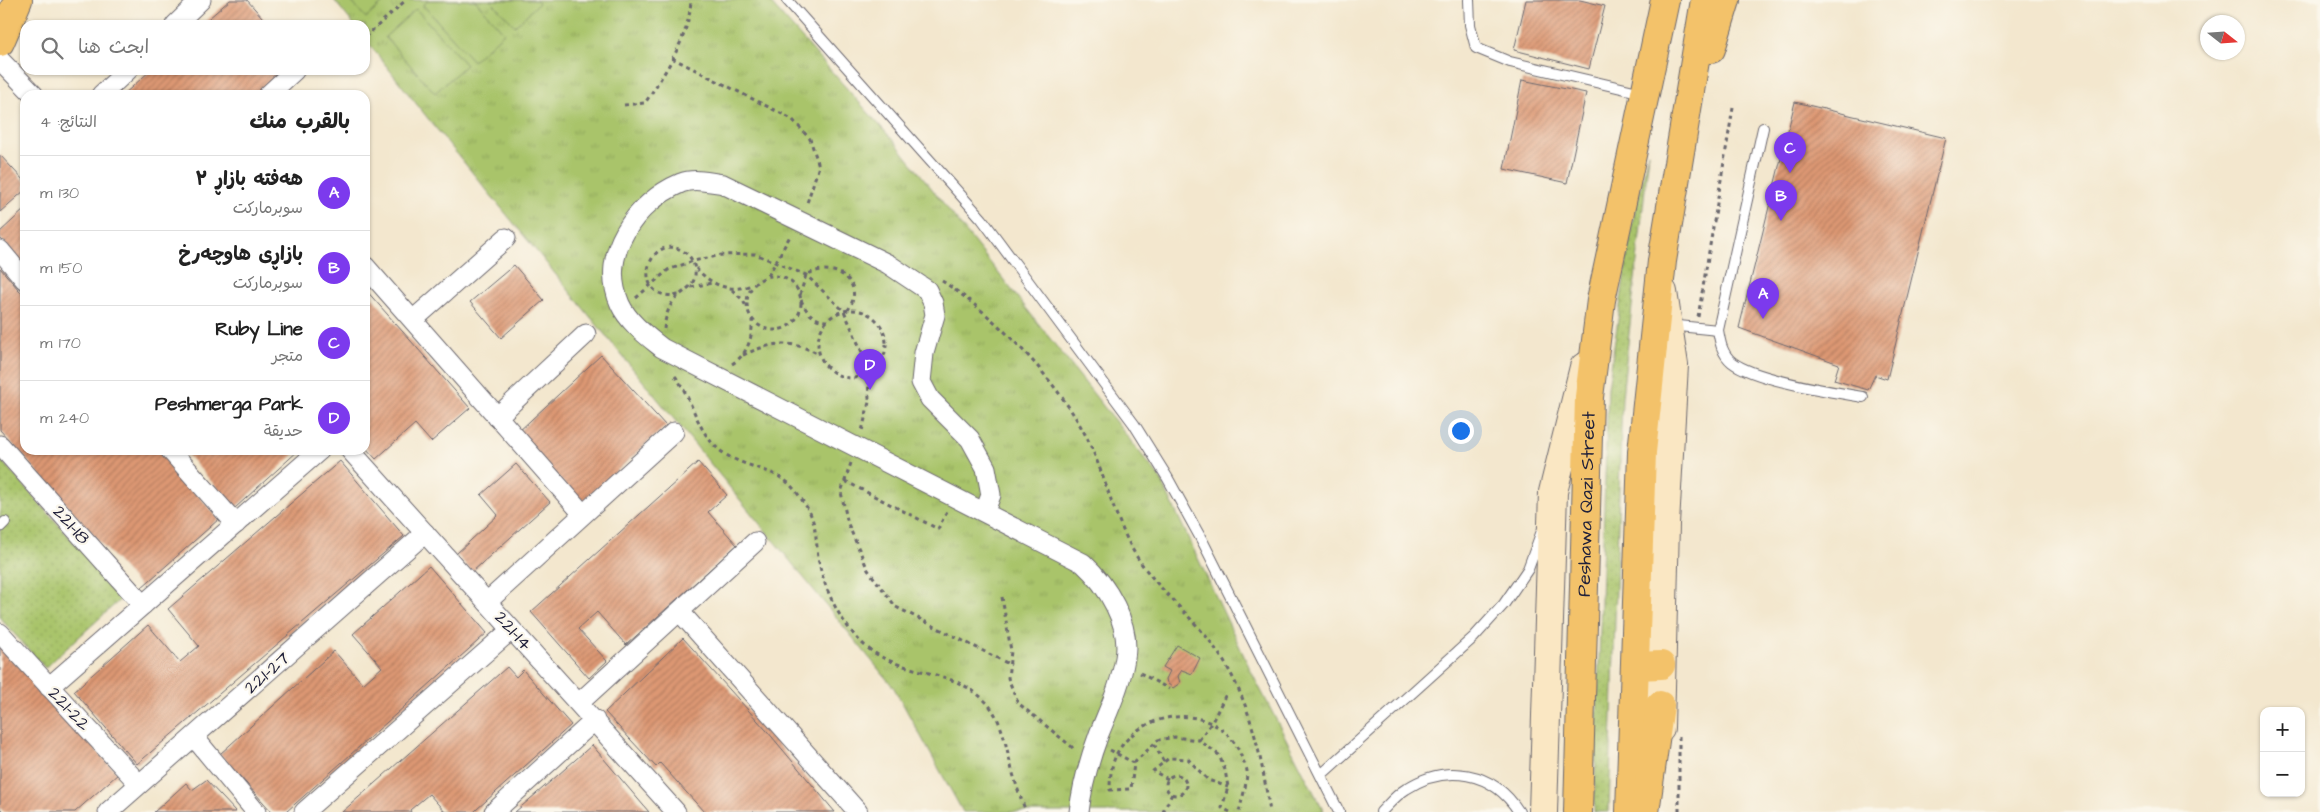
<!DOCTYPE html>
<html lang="ar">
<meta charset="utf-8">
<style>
body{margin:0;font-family:"Architects Daughter","Playpen Sans Arabic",sans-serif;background:#f6f6f6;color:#222;direction:rtl}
.controls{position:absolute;right:15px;bottom:15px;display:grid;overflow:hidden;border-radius:10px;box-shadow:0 1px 4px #0004}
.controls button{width:45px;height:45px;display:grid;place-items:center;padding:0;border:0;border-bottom:1px solid #e0e0e0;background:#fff;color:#222;font:25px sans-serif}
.compass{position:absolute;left:2200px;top:15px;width:45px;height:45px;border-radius:50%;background:#fff;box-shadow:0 1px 4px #0004;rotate:107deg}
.you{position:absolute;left:1460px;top:430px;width:18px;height:18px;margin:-12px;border:4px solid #fff;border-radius:50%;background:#1a73e8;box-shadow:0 0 0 8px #1a73e833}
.badge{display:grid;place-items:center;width:32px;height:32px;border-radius:50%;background:#7c3aed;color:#fff;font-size:16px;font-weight:700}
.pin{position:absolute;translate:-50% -41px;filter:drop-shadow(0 1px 2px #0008)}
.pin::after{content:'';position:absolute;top:26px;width:18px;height:15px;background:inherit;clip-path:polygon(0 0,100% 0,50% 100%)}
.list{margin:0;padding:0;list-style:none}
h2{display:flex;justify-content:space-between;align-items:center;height:65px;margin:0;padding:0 20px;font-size:21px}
h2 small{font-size:16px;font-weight:400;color:#767676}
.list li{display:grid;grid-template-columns:32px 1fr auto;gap:15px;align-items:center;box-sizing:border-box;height:75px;padding:0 20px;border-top:1px solid #e0e0e0}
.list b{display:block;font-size:19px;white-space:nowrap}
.list p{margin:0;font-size:16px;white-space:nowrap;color:#767676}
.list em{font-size:16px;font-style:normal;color:#767676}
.icon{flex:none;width:28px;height:28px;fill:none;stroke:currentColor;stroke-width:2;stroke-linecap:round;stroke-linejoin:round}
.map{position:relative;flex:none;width:2320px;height:812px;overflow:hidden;direction:ltr}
.search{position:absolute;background:#fff;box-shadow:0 1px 4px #0004;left:20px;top:20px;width:350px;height:55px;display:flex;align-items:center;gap:12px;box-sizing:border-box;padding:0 18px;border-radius:15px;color:#767676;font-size:19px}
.panel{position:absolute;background:#fff;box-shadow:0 1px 4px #0004;left:20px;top:90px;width:350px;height:365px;border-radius:15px;direction:rtl}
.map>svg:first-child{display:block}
</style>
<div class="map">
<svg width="2320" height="812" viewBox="0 0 2320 812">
<defs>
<pattern id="grass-dots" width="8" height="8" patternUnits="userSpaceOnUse" patternTransform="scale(1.25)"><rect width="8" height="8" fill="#a9c46a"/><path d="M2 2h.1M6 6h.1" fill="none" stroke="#91a85d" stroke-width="1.8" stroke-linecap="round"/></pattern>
<pattern id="park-tufts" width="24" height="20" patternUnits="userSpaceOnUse" patternTransform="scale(1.25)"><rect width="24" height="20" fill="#a9c46a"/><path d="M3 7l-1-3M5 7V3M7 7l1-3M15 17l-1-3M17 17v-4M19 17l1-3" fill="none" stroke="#91a85d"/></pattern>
<pattern id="building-hatch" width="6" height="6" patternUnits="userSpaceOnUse" patternTransform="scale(1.25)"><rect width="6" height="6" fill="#dd9873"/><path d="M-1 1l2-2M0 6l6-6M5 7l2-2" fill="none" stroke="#b37c60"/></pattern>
</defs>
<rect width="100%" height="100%" fill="#fbf7ec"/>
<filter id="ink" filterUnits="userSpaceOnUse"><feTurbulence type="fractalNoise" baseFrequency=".02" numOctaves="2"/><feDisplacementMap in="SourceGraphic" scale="10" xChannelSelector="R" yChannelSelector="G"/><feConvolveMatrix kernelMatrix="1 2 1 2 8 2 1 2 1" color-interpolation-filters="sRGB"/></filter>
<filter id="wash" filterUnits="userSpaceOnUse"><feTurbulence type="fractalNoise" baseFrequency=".0096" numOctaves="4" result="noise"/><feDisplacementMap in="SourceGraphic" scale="20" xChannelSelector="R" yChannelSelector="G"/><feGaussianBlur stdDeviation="1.12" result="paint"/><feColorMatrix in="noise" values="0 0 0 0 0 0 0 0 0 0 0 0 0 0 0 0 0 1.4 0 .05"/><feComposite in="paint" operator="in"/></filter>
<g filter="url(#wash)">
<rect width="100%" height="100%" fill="#f3e7ce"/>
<g fill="url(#grass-dots)" stroke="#667352">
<polygon points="1649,153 1622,397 1609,812 1594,812 1608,388 1632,224"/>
<polygon points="0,459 123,597 45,668 0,618"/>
</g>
<polygon fill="url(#park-tufts)" stroke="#667352" points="334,0 768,0 899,147 1160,478 1253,675 1324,812 963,812 894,688 426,116 365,39 365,25 354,25"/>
<g fill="#a9c46a" stroke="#667352">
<polygon points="350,0 386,0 366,18"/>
<polygon points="429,0 475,0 504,33 473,61 423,5"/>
<polygon points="490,0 536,0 539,3 515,26"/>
<polygon points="416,9 466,65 435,93 385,37"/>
</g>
<g id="blocks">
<g fill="url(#building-hatch)">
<polygon points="230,0 247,0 269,25 201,25"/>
<polygon points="1526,0 1580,0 1605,6 1589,69 1514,50"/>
<polygon points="151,70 285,70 256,95 123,95"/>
<polygon points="1522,80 1586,93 1567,183 1504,169"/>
<polygon points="1795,102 1946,138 1887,379 1875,375 1868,390 1834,380 1839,364 1739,328"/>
<polygon points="0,155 25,182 25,190 0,212"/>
<polygon points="25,209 25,268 0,238 0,232"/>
<polygon points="514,265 544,300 501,338 470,302"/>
<polygon points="0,268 25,297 25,450 159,450 219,519 141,588 0,430"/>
<polygon points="365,289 470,408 431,442 415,424 376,459 365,447"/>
<polygon points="601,355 666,426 582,503 517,433"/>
<polygon points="183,450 299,450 235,508"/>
<polygon points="340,461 404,536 137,764 74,691 148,625 180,662 199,646 168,609"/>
<polygon points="698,462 727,495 708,512 737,545 626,645 597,612 578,629 607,661 589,678 531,612"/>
<polygon points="516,464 550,502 472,572 456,554 498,515 481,495"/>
<polygon points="429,566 487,633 286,812 272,812 220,754 334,651 363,684 373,675 382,667 353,634"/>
<polygon points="683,638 767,731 835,812 704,812 660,763 656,767 605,712"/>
<polygon points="0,644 118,774 75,812 4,812 0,808"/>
<polygon points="1177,645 1200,658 1192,674 1182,670 1178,676 1180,683 1173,688 1167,683 1166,679 1170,671 1163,667"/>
<polygon points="507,667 516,677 523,670 571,725 477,809 474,812 445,812 429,794 410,810 411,812 342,812"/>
<polygon points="592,745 649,812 515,812 558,775"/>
<polygon points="206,780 236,812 154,812 186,783 192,790"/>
</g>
</g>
</g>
<g filter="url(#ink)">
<use href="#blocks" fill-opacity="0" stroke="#6b676e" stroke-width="1"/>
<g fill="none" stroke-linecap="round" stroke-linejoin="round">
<defs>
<g id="lane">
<polyline points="787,0 982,219 1134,424 1167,477 1204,544 1339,812"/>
<polyline points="1469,0 1470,25 1476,48 1510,62 1634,91"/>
<path d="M1763,128l-45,202c2,12 4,24 14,32 23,18 100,30 131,35"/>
<polyline points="1669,325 1718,330"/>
<polyline points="0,527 5,522"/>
<polyline points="1321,775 1474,637 1504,604 1528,569 1542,531"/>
<path d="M1381,812c8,-8 15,-17 25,-23 40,-26 87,-18 113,23"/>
</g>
<g id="street">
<polyline points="175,25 201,0"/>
<polyline points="0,60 34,95"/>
<polyline points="101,95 128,70"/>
<polyline points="268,95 295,70"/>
<polyline points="0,250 25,280"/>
<polyline points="365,266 583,514"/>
<polyline points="413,320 506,238"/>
<polyline points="497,417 586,334"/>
<polyline points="0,445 143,605"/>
<polyline points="170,450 236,524"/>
<polyline points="350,450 676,812"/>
<path d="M985,511l6,-16 -5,-27 -16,-29 -40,-40 -9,-17 3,-29 11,-38 -2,-12 -6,-13 -39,-26 -165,-80c-13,-2 -29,-6 -42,-1 -45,19 -83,71 -61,121 8,18 27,32 42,44l421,215c24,22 48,61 42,95 -4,26 -16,51 -26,76 -9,24 -17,52 -20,78"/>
<polyline points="487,602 674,432"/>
<polyline points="680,612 858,812"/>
<polyline points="0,633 139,784"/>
<polyline points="49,687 320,450"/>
<polyline points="579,703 755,542"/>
<polyline points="194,737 256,812"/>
<polyline points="108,812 425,533"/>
<polyline points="304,812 511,630"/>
<polyline points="494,812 595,720"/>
</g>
<g id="secondary">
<polyline points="1660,728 1665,524 1674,365 1663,292"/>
<polyline points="1543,812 1553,492 1584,367"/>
</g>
<polyline id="primary" points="0,42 18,0"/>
<g id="highway">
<polyline points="1711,49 1726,0"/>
<polyline points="1636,666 1661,665"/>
<path id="s1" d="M1578,812l11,-415 12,-97 64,-300"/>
<polyline points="1630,812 1642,452 1662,261 1705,0"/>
<polyline points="1645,812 1660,705"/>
</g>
</defs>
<use href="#lane" stroke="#6b676e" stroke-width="12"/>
<use href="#street" stroke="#6b676e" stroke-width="21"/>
<use href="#secondary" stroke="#6b676e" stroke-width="30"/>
<use href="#primary" stroke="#6b676e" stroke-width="30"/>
<use href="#highway" stroke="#6b676e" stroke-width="30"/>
<g stroke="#6b676e" stroke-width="3" stroke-dasharray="4 4" stroke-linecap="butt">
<polyline points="365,37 406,0"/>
<polyline points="672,58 792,119 810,139 819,166 806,206"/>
<path d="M624,105l21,-2c21,-32 44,-65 46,-103"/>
<path d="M696,268c16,18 36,26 58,16"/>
<circle cx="774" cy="303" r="27"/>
<polyline points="768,276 790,236"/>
<path d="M942,281c53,34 117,101 145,157 19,39 27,82 50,119 20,31 49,54 72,83 40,51 51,110 61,172"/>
<polyline points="691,287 712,283"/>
<polyline points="732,290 742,299 746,306"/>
<path d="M800,295l6,-20c27,-15 61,6 42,35"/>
<polyline points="636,298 668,270 693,261 722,255 755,254 806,275 844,311 868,366 869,402 862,431"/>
<path d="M801,300c6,13 13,21 27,21"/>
<circle cx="852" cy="344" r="34"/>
<polyline points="1698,317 1733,108"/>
<path d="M664,329c1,-9 3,-18 8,-26 8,-12 25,-15 23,-33 -1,-8 -5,-15 -12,-19 -36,-21 -55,52 -4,44"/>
<path d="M743,355c30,-13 46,-16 76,-1"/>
<path d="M732,364c15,-9 21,-26 20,-44"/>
<path d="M675,376c17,22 21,52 41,71 21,20 51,19 71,35 7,6 14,16 19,24 10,14 10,34 12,51 5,29 19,59 39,81 36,40 92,27 127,62 21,20 22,53 31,80 3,11 7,21 11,32"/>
<polyline points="851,463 841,492 848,524 868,570 896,607 1011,665"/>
<polyline points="845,481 938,529 947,511"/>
<polyline points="1002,597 1011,651 1008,678 1018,703 1072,747 1074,752"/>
<polyline points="1140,673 1169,689"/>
<polyline points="1199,740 1212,722 1227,692"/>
<polyline points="1154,744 1164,762"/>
<polyline points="1110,750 1134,763"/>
<circle cx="1176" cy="785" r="10"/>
<polyline points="1168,779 1153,771 1169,758 1188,759 1208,780 1228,787"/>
<polyline points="1163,812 1172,794"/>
<path d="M1230,812l-8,-4 6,-21 -3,-17 -6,-15 -20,-15 -24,-3 -17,3 -24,23 -3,26 -21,1c0,-12 1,-25 7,-37 26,-46 100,-51 123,0 2,6 6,12 7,18 0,13 -5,28 -8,41"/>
<polyline points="1679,812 1679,737"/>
</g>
<use href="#lane" stroke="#fff" stroke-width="10"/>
<use href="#street" stroke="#fff" stroke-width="19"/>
<use href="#secondary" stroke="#fae7c3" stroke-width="28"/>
<use href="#primary" stroke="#f3c26a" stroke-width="28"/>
<use href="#highway" stroke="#f3c26a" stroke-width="28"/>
</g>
</g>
<g text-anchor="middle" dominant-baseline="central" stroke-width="4.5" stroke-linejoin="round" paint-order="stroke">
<g font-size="19" fill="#22223b" stroke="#fbf7ec">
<text stroke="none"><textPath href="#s1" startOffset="308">Peshawa Qazi Street</textPath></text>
<text transform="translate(71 525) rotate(48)">221-18</text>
<text transform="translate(513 631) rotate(48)">221-14</text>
<text transform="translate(267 673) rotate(-41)">221-27</text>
<text transform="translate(69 709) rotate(47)">221-22</text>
</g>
</g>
</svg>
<div class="controls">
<button>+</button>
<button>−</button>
</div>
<svg class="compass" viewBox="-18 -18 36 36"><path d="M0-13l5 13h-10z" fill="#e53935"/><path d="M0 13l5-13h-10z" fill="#767676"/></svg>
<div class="you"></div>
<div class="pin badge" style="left:1763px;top:319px">A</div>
<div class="pin badge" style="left:1781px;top:221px">B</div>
<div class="pin badge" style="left:1790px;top:173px">C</div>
<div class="pin badge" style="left:870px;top:390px">D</div>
<div class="search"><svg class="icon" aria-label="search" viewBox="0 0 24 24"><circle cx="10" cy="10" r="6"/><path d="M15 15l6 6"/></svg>ابحث هنا</div>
<section class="panel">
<h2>بالقرب منك<small>النتائج: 4</small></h2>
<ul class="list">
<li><span class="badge">A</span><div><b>هەفتە بازاڕ ٣</b><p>سوبرماركت</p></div><em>130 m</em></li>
<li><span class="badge">B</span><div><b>بازاڕی هاوچەرخ</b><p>سوبرماركت</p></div><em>150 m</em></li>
<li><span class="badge">C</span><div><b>Ruby Line</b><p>متجر</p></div><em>170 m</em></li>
<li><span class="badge">D</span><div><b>Peshmerga Park</b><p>حديقة</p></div><em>240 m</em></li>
</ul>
</section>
</div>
